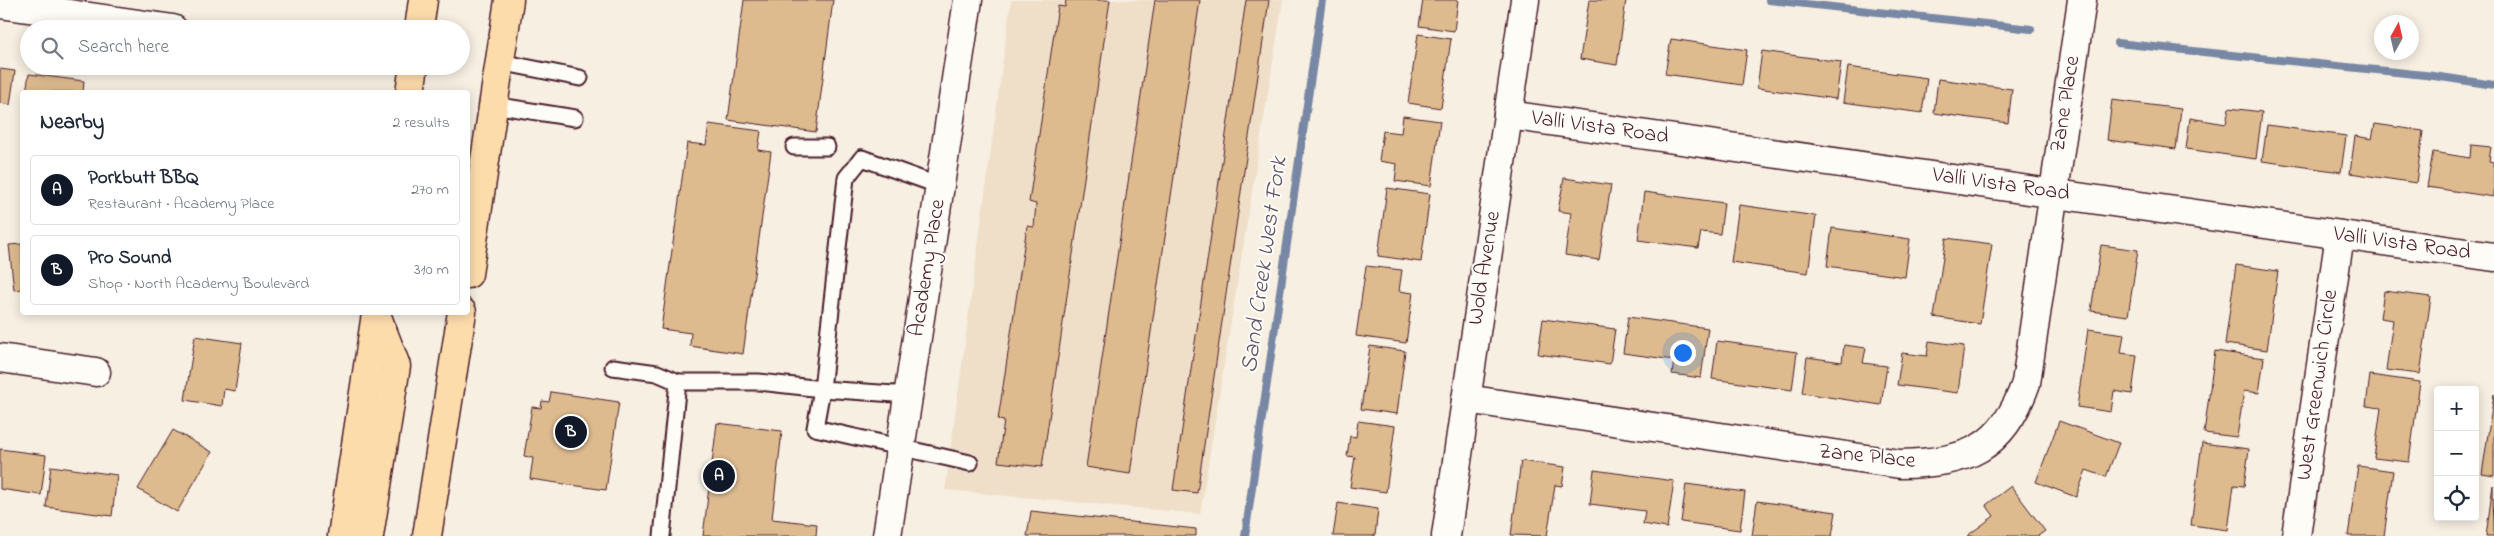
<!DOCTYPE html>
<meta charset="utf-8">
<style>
body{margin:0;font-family:"Indie Flower",sans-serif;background:#f2f2f3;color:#1f2937}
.controls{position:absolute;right:15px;bottom:15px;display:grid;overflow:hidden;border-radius:5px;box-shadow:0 2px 12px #0003}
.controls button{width:45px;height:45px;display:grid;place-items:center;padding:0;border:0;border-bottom:1px solid #e0e1e3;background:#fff;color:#1f2937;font:25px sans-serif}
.compass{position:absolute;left:2374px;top:15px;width:45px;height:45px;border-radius:50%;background:#fff;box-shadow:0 2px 12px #0003;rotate:8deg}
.you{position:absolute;left:1682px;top:352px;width:18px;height:18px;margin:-12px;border:4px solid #fff;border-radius:50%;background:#1a73e8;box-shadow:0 0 0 8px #1a73e833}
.badge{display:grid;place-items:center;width:32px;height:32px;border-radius:50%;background:#111827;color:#fff;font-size:16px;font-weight:700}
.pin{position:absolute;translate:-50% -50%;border:2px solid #fff;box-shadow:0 1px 5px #0006}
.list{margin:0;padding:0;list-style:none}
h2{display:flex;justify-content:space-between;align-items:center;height:65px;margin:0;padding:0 20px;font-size:21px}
h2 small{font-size:16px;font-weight:400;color:#747a83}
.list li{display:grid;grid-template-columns:32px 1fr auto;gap:15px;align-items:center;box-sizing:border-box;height:70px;margin:0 10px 10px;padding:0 10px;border:1px solid #e0e1e3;border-radius:5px}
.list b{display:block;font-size:19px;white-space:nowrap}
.list p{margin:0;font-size:16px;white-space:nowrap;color:#747a83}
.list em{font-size:16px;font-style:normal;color:#747a83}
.icon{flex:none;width:28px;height:28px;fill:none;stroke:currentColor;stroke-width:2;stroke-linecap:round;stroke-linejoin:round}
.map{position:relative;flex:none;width:2494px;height:536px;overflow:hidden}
.search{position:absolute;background:#fff;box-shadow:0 2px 12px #0003;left:20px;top:20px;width:450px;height:55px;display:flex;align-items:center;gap:12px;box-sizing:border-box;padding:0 18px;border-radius:28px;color:#747a83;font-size:19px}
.panel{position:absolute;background:#fff;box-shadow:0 2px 12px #0003;left:20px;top:90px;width:450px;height:225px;border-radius:5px}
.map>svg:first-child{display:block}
</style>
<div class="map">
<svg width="2494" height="536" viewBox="0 0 2494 536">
<rect width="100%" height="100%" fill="#f7efe2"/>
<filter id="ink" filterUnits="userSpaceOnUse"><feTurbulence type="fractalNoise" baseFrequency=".02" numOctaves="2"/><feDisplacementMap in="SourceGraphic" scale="10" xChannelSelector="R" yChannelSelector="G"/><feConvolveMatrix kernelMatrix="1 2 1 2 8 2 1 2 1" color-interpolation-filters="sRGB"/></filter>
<g filter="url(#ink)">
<polygon fill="#efdfc9" points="1011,0 1283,0 1200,514 945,490"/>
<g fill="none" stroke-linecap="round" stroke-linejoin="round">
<g stroke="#7887a4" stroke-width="8">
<polyline points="1769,0 2031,29"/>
<polyline points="2117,43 2434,76 2494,85"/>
<polyline points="1245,536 1322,0"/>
</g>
</g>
<g fill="#ddbb8f" stroke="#4a1f2b">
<polygon points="744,0 833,0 816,132 728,120"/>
<polygon points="1066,0 1110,0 1042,467 998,462 1004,421 998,420 1027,226 1034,227 1036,204 1029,202 1058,6 1065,7"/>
<polygon points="1155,0 1200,0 1130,474 1086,467"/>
<polygon points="1246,0 1269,0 1197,493 1173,490"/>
<polygon points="1423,0 1458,0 1454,31 1419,26"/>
<polygon points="1589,0 1626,0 1617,65 1580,59"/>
<polygon points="1418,34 1451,39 1441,108 1408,103"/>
<polygon points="1671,39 1747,50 1742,85 1665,74"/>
<polygon points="1762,51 1841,62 1836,99 1757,88"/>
<polygon points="1848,67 1927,78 1922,113 1843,102"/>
<polygon points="0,69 15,71 10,105 0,103"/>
<polygon points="29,74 84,81 83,92 26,92"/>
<polygon points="1938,79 2012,89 2008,123 1934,113"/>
<polygon points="2112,100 2181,109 2176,149 2107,140"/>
<polygon points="2229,108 2262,112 2256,159 2186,149 2190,118 2226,124"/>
<polygon points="1403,116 1440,121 1431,186 1395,181 1397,164 1379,161 1383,131 1401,133"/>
<polygon points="709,124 761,131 758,150 771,152 743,354 690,346 691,333 661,329 687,143 706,145"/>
<polygon points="2375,124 2423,131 2416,183 2350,173 2355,136 2372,139"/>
<polygon points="2267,125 2346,136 2341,172 2262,161"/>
<polygon points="2471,145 2491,147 2489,161 2494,162 2494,197 2427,187 2433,152 2470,158"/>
<polygon points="1564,178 1611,185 1599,260 1565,255 1571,213 1558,211"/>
<polygon points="1387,188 1430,194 1421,262 1378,256"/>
<polygon points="1644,192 1724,203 1720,234 1701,232 1698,248 1638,240"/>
<polygon points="1739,205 1816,216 1808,273 1731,262"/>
<polygon points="1832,228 1910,239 1905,277 1827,266"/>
<polygon points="1946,238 1992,244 1980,324 1934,317"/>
<polygon points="22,244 22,289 14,290 9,245"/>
<polygon points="2101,245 2138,250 2128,316 2091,311"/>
<polygon points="2236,265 2278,271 2267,350 2225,344"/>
<polygon points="1366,266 1402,270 1399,291 1413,293 1406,343 1356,336"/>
<polygon points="2384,291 2431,297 2420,374 2386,370 2393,320 2380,318"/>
<polygon points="1628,317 1708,328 1701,378 1672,374 1674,360 1623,353"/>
<polygon points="1543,319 1615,329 1610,364 1538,354"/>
<polygon points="2088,329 2124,334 2121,353 2137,355 2132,394 2114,391 2111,412 2077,407"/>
<polygon points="195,336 242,343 235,391 224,389 222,406 185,400"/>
<polygon points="1717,341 1797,352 1792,390 1712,379"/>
<polygon points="1929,341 1964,346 1958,393 1897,385 1902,353 1927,356"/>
<polygon points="1844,345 1866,348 1863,363 1887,366 1881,405 1802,393 1807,357 1842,362"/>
<polygon points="1370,346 1405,351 1397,414 1361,409"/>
<polygon points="2215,351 2264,358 2259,393 2244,391 2237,437 2204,433"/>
<polygon points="2370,375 2420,382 2409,462 2374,458 2381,408 2366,406"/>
<polygon points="551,392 619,402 606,490 530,479 533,458 524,456 532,407 541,408 542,401 549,402"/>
<polygon points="2494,394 2494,476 2482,474"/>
<polygon points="1358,421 1395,426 1386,492 1350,487 1355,457 1347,456 1350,436 1356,437"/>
<polygon points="2059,421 2119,443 2106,477 2086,470 2076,497 2036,482"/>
<polygon points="717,423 782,431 772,519 817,524 816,536 703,536"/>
<polygon points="173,430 212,452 177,512 138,489"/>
<polygon points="2202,443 2249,449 2244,486 2234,485 2228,530 2191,525"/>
<polygon points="0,449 46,455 41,495 0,489"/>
<polygon points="1521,461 1565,467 1562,486 1555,485 1547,536 1511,535"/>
<polygon points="51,466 117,475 112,516 46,507"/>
<polygon points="2358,466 2393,471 2384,536 2348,536"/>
<polygon points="1594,470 1674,481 1667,528 1643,524 1645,511 1590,504"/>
<polygon points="1686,484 1745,492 1740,530 1681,522"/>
<polygon points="2493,485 2494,536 2486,536"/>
<polygon points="2011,486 2045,531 2038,536 1967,536 1994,516 1986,505"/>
<polygon points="1757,501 1836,512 1832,536 1752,536"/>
<polygon points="1338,503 1378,509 1375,536 1333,536"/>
<polygon points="1031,511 1196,529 1196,536 1027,536"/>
</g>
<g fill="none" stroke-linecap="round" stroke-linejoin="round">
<defs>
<g id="service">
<polyline points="500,62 580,78"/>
<polyline points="493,105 575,118"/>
<polyline points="794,147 827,147"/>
<polyline points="613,367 657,373 678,382"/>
<polyline points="909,395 822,389 846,178 862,158 940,186"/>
<polyline points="662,536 678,382 759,382 822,389 815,428 970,463"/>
</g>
<g id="minor">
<polyline points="0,4 173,29"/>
<polyline points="1508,115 2494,257"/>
<polyline points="0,358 96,372"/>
<path d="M1466,399l434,65c67,-1 103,-15 126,-81l56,-383"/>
<polyline points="887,536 968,0"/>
<polyline points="1446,536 1525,0"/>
<polyline points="2296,536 2340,235"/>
</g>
<g id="trunk">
<polyline points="419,29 423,0"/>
<polyline points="410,92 414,66"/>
<polyline points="468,274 509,0"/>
<polyline points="342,536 376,314"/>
<polyline points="369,536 396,366 376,314"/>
<polyline points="427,536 462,312"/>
</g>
</defs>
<use href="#service" stroke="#4a1f2b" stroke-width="19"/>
<use href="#minor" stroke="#4a1f2b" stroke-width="31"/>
<use href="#trunk" stroke="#4a1f2b" stroke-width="31"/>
<use href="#service" stroke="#fdfcf7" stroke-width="15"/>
<use href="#minor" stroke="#fdfcf7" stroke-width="28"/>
<use href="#trunk" stroke="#fddcac" stroke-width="28"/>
</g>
</g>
<g text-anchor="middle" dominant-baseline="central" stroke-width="4" stroke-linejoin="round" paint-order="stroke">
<g font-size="22" fill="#4a1f2b" stroke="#fdfcf7">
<text transform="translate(2066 104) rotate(-81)">Zane Place</text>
<text transform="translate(1600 128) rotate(8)">Valli Vista Road</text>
<text transform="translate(2001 185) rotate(8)">Valli Vista Road</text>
<text transform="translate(2402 244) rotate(8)">Valli Vista Road</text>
<text transform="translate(928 268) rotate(-81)">Academy Place</text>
<text transform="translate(1485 268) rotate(-81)">Wold Avenue</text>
<text transform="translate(2318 385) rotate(-82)">West Greenwich Circle</text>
<text transform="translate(1867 457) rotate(6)">Zane Place</text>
</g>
<g font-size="24" font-style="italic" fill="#615368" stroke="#fdfcf7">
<text transform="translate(1265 265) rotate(-82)">Sand Creek West Fork</text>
</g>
</g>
</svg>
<div class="controls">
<button>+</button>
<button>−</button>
<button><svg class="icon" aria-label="locate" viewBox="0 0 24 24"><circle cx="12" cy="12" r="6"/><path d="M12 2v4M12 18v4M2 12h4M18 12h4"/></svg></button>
</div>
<svg class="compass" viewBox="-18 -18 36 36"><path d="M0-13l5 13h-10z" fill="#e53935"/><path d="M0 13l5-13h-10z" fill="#747a83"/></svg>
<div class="you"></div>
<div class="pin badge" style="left:719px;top:476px">A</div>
<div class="pin badge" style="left:571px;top:432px">B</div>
<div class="search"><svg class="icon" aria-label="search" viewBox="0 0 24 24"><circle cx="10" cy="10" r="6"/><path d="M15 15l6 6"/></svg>Search here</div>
<section class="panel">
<h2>Nearby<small>2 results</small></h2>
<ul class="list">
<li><span class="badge">A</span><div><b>Porkbutt BBQ</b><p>Restaurant · Academy Place</p></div><em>270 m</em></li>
<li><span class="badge">B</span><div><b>Pro Sound</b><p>Shop · North Academy Boulevard</p></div><em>310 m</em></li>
</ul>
</section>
</div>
